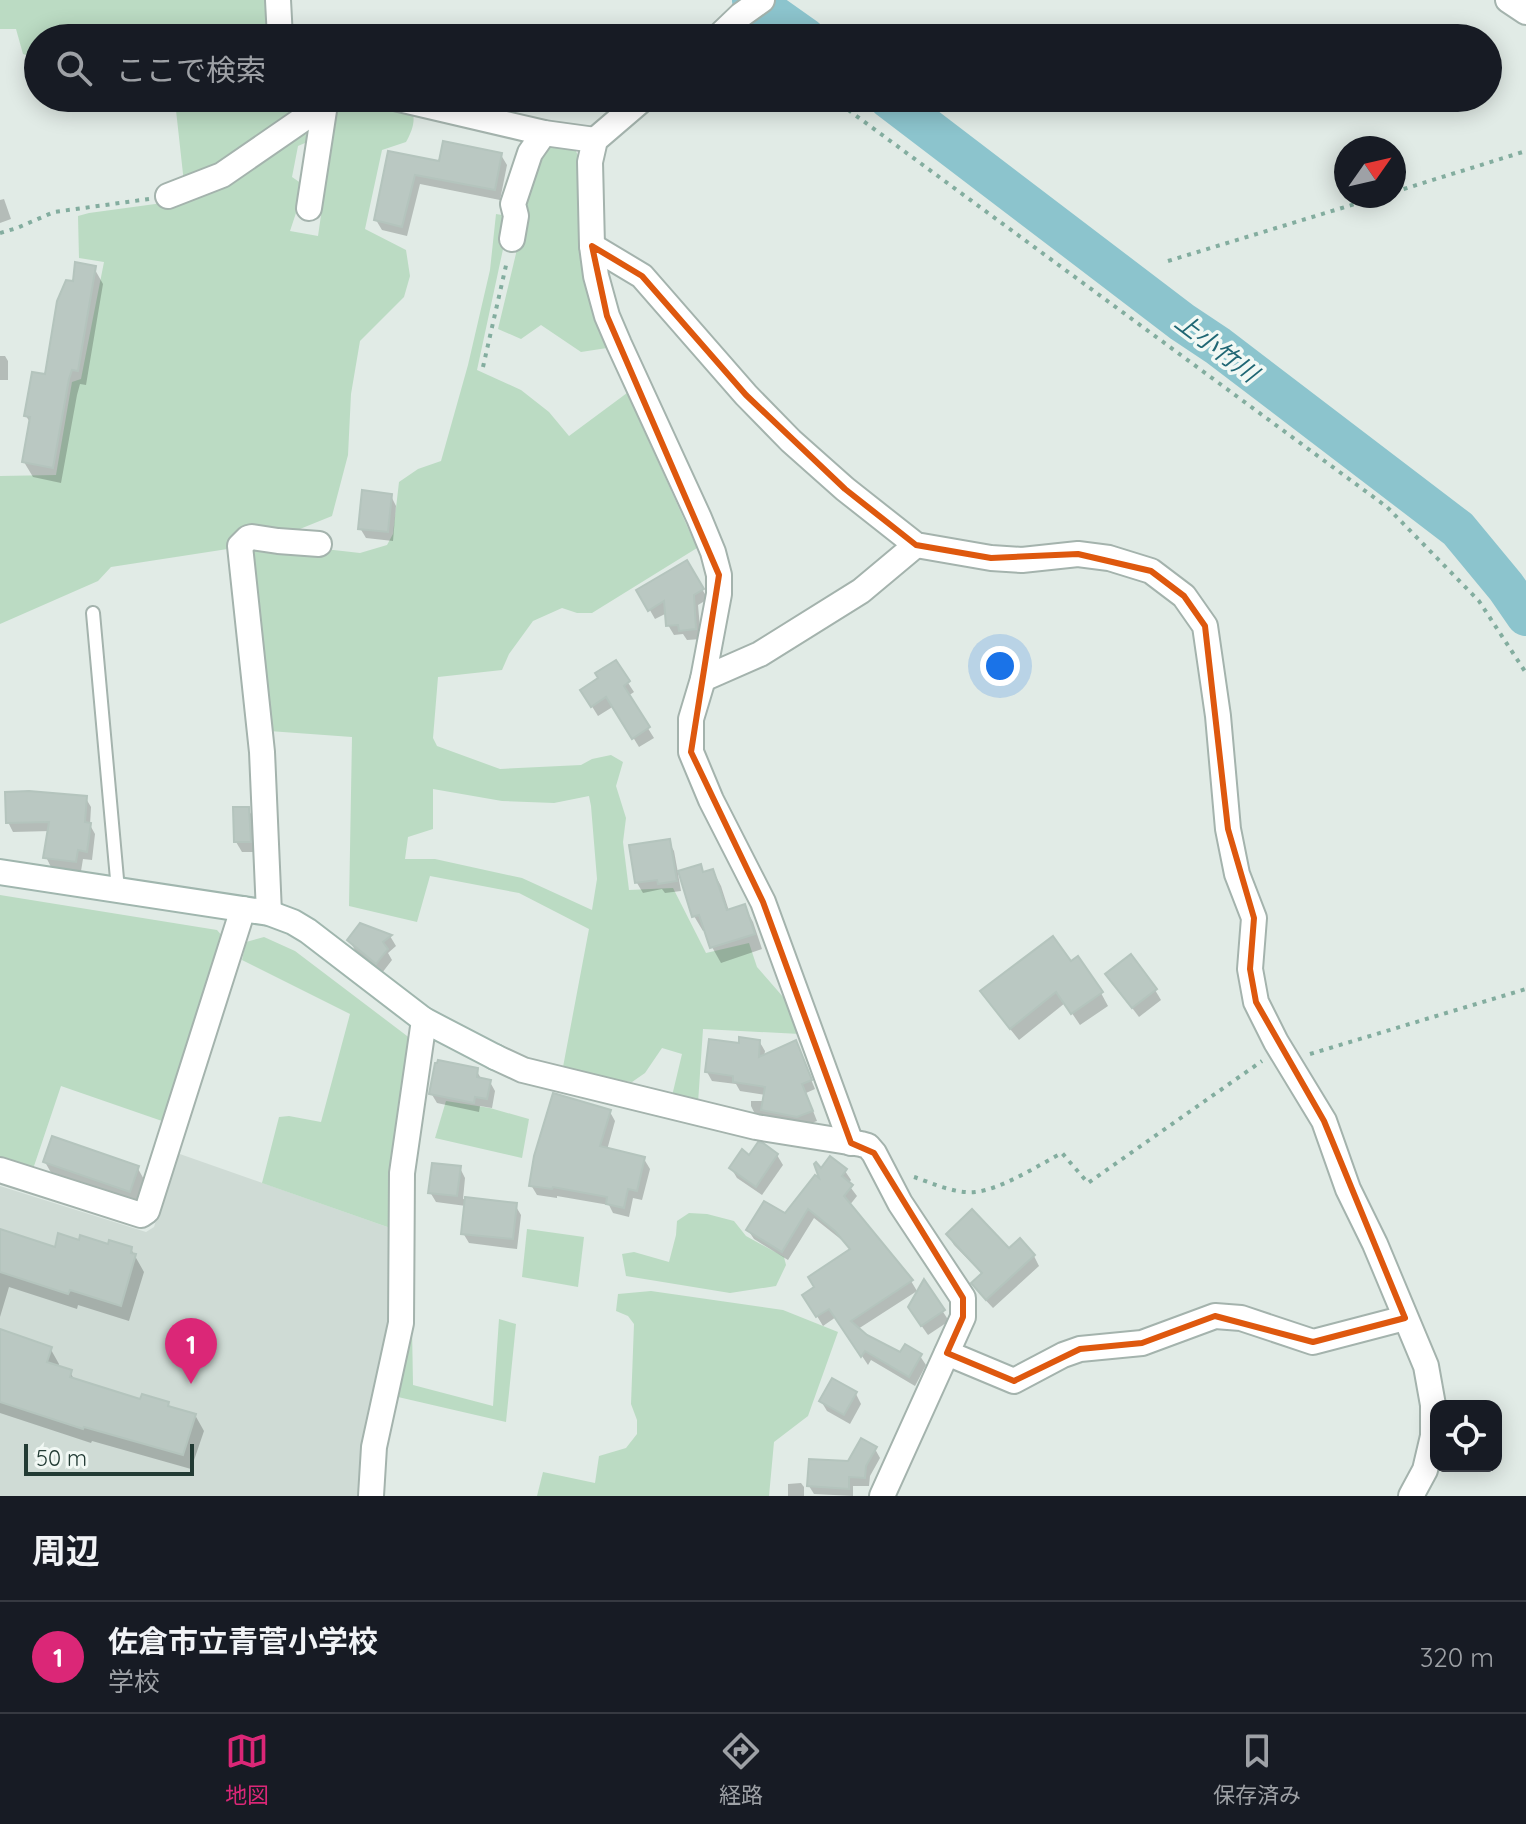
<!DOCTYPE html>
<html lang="ja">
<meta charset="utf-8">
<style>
body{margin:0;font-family:Quicksand,"Noto Sans JP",sans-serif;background:#20242c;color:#f1f3f6}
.controls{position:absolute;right:24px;bottom:24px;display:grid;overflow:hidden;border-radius:16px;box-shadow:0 4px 20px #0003}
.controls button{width:72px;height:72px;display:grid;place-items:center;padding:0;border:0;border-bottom:2px solid #363941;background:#171b24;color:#f1f3f6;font:40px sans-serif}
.compass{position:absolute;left:1334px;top:136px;width:72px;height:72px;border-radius:50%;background:#171b24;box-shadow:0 4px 20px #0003;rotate:56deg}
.scale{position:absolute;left:24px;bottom:20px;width:170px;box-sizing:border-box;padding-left:8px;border:4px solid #223b34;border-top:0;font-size:22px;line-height:28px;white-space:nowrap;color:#223b34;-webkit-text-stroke:6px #f1f8f4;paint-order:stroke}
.you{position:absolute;left:1000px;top:666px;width:28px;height:28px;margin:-20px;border:6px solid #fff;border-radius:50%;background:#1a73e8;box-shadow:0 0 0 12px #1a73e833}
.badge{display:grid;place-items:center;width:52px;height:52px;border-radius:50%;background:#db2777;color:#fff;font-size:26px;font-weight:700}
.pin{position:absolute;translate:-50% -66px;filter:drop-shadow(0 2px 4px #0008)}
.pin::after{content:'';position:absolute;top:42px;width:28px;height:24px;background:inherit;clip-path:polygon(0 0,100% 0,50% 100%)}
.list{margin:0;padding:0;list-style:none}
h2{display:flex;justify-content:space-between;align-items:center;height:104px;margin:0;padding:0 32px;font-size:34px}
h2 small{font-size:26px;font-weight:400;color:#9ea1a6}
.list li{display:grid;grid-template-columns:52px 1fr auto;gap:24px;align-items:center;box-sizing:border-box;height:112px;padding:0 32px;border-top:2px solid #363941}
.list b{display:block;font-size:30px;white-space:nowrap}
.list p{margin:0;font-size:26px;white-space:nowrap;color:#9ea1a6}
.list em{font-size:26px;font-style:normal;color:#9ea1a6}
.icon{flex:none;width:44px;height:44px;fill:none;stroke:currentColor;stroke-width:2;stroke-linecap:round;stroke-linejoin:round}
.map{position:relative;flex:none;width:1526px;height:1496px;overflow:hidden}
.search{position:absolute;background:#171b24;box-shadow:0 4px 20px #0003;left:24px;right:24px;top:24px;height:88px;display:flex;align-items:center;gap:20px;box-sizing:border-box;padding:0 28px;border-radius:44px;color:#9ea1a6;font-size:30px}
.sheet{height:216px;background:#171b24}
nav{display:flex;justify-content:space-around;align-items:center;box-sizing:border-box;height:112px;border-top:2px solid #363941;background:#171b24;font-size:22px;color:#9ea1a6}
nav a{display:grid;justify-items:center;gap:4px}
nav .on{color:#db2777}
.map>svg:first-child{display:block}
</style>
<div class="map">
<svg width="1526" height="1496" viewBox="0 0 1526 1496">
<rect width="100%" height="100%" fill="#e1ebe6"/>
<polygon fill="#cfdbd5" points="177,1153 396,1230 395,1324 366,1496 0,1496 0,1186 146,1232 154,1227"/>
<g fill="#bbdbc3" fill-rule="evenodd">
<polygon points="0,0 271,0 273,38 38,38 38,59 23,54 16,29 0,29"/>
<polygon points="165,98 319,98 220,170 184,183 175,101"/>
<path d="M338,98h29l45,11c4,12 0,22 -6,33l-24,8 -17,79 41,21 4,26 -6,21 -44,44 -9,53 -3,61 -16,61 -47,19 -51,13 -123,19 -13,14 -98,43v-148l56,-1 16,-93 9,-3 23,-117 -25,-4 -1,-42 11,-3 81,-11 131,-72 11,10 -14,6 -6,31 13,9 -15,45 28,5z"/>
<polygon points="564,144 574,147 581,162 580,244 584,283 607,348 581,352 541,325 521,339 498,329 519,241 523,198 537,155 547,148"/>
<path d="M496,214l6,1 3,25 -28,130 44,20 28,22 20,24 58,-43 70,155 -105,65h-15l-15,-5 -29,13 -24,33 -7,16 -64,7 -5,61 4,8 63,23 81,-4 11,-6 19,-4 12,7 -7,24 10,32 -3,24 6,48 44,-2 33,65 43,-10 8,24 27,31 16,36 -97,-5 -5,74 -26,-7 10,-42 -20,-6 -17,25 -13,9 -30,-4 -39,-11 26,-138 -70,-36 -89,-17 -13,46 -68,-16 3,-169 -83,-6 -23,-186 7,-4 107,12 27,-8 6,-11 6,-52 19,-13 23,-8 27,-96 22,-95zM433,789l69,12 52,2 35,-7 2,10 6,73 -5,31 -70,-32 -87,-19h-30l3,-22 25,-8z"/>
<polygon points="0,895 217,930 223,937 162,1121 61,1086 32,1172 0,1162"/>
<polygon points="264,937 295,951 415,1042 396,1230 262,1183 279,1117 289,1116 321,1122 350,1014 242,960 246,942"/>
<polygon points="446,1101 490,1108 529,1119 522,1158 435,1138"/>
<polygon points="689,1213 707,1214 734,1221 746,1236 784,1257 786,1265 776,1286 730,1293 626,1276 622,1254 634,1252 669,1262 676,1235 677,1221"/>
<polygon points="527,1229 584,1237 578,1287 522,1277"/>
<polygon points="651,1291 783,1310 838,1332 808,1416 774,1442 769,1496 537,1496 543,1472 595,1483 599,1456 626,1448 637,1434 637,1420 631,1404 634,1324 628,1316 616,1311 618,1294"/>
<polygon points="499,1319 516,1324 506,1422 398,1397 412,1327 413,1385 493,1406"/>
</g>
<g fill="#0003">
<polygon points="390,153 441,163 501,155 507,165 500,200 420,184 407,236 382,230 376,220"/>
<polygon points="4,199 11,219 0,223 0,200"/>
<polygon points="94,268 103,284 86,385 80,384 77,395 61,483 33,477 24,462 31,424 26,416 47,377 74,283"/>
<polygon points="0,356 5,356 8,361 8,380 0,380"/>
<polygon points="391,496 396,506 393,541 366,538 360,528"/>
<polygon points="686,563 708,599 698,605 701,639 687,640 683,634 674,635 668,625 667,613 655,619 639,591"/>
<polygon points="615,663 634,692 628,696 654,738 639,747 614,706 598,716 588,700 601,679"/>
<polygon points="85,797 91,807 90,825 95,834 92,860 83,859 81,871 51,867 46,857 50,831 13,832 8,822"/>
<polygon points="248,809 254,819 255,852 242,852 236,842"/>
<polygon points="668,841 674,851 678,873 700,866 704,874 713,871 721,886 729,911 744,906 753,922 762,949 721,963 712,947 706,930 703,931 694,916 681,874 678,874 681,891 665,893 662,889 643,893 637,883"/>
<polygon points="390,936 396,946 388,953 392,960 382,973 355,950 349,940"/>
<polygon points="1070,964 1101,993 1108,1006 1080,1025 1065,1003 1019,1040 990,1004 983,991"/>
<polygon points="1114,984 1155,990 1161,1000 1139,1017"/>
<polygon points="759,1041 765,1051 764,1057 796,1043 815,1089 806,1093 817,1121 803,1126 756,1116 751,1106 751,1101 765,1101 766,1095 740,1091 736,1084 712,1081 707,1072 740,1045"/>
<polygon points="476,1070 482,1080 490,1082 495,1091 492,1108 480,1106 479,1112 437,1103 431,1093"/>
<polygon points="610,1112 615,1121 607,1150 644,1159 650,1169 642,1200 633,1198 629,1217 613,1213 609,1205 557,1196 557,1198 537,1195 531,1185"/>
<polygon points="777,1155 783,1165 762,1195 737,1178 731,1168 750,1158"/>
<polygon points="45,1162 137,1167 146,1183 138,1207 54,1178"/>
<polygon points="460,1168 465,1178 463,1199 515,1205 521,1215 517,1249 469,1243 463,1233 466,1206 436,1202 430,1192"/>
<polygon points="821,1171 845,1171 851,1180 848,1184 857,1196 849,1206 911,1281 917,1291 858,1329 866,1336 901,1355 920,1356 926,1365 915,1386 871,1360 868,1365 836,1317 823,1326 805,1296 817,1288 851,1251 843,1241 814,1218 788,1260 754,1239 748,1230 785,1216 823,1184"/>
<polygon points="0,1231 56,1249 109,1246 131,1249 144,1272 129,1321 78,1305 77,1309 9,1287 0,1317"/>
<polygon points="948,1235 1034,1256 1039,1266 993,1308 979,1293 974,1283 983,1275 954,1245"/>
<polygon points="924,1283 949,1321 928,1335 916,1318"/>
<polygon points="0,1331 50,1348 59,1364 58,1368 70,1372 75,1381 142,1401 168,1403 171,1409 195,1415 204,1431 191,1469 92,1441 91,1443 0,1413"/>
<polygon points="856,1394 861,1404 850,1424 827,1411 821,1401"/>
<polygon points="875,1449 880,1458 870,1476 869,1486 853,1486 853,1496 814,1494 809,1486"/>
<polygon points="801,1483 804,1487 804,1496 788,1496 788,1484"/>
</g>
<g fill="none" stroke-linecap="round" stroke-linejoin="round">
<g stroke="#8cc4cd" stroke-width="40">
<polyline points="752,0 806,38"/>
<polyline points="888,98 1182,322 1218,346 1458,529 1506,587 1526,616"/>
</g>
</g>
<g fill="#bac8c2" stroke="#b4c4bd" stroke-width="2">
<polygon points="443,141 502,153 495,190 415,175 402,227 374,220 388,151 439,161"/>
<polygon points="75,262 96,266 78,371 72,370 69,379 53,468 22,462 30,417 24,416 32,372 45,374 57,301 66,280 73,281"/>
<polygon points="362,490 392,494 388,532 358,529"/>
<polygon points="687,560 704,589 694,595 696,629 679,631 678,625 666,626 664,601 648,611 636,590"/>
<polygon points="616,660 630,681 624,686 650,727 632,739 606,697 591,707 580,690 598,678 595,673"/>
<polygon points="29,791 87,796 85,822 91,823 87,852 78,850 76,862 43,858 49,822 6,823 5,792"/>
<polygon points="233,807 249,807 251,842 234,842"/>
<polygon points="670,839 677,881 658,884 657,880 635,883 629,845"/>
<polygon points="701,864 703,872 713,869 727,910 745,904 755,934 710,948 699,915 692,917 678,871"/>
<polygon points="360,923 392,935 383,942 388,949 376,964 347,940"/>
<polygon points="1053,936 1071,961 1078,956 1103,992 1071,1014 1056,992 1010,1029 980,991"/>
<polygon points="1131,954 1157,989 1132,1008 1105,974"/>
<polygon points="739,1037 760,1040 759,1057 796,1040 812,1080 802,1084 813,1111 797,1117 761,1110 765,1087 733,1082 733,1076 705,1072 709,1039 739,1043"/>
<polygon points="438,1060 478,1068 477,1077 491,1080 487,1099 475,1097 474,1103 429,1094 435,1063 437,1063"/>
<polygon points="553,1093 611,1110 600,1146 645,1157 637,1191 628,1189 624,1208 606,1204 607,1197 553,1187 552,1189 529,1186 534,1156"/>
<polygon points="52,1136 139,1166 130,1192 43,1162"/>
<polygon points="758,1142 763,1143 778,1154 756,1187 729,1168 742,1149 749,1155"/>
<polygon points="830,1156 847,1169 842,1176 853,1185 844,1196 913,1280 851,1321 867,1335 900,1352 905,1344 922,1354 909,1377 865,1351 861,1357 829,1309 816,1317 802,1295 814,1287 808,1277 850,1249 835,1231 808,1209 782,1252 746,1230 764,1201 785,1213 815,1175 819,1178 814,1164 816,1162 821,1168"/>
<polygon points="432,1163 461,1166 457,1196 428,1193"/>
<polygon points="465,1197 517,1203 513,1239 461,1234"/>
<polygon points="972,1209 1009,1248 1020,1238 1035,1255 986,1300 971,1283 982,1273 946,1234"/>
<polygon points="0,1229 55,1247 58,1233 79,1240 80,1235 108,1244 109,1240 132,1247 131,1253 136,1254 121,1306 70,1290 68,1294 0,1272"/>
<polygon points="924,1279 945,1310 921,1326 908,1307"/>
<polygon points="0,1329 52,1347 47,1362 72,1370 70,1377 140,1399 142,1394 169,1402 168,1406 196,1414 183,1455 84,1427 83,1429 0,1402"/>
<polygon points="832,1378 857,1392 844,1415 819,1401"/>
<polygon points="861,1438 877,1447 866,1466 865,1478 849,1477 849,1489 807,1486 809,1459 848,1461"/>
</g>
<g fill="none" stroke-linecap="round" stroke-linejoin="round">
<defs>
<polyline id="lane" points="93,613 118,890"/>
<g id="street">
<polyline points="278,0 280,38"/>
<polyline points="1508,0 1526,12"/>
<polyline points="717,38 741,15 762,0"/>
<polyline points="395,98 544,133 595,140"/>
<polyline points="644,98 595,140 590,162 592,246 596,276 607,316 619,344 699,518 713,552 719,575 719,594 703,679 691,719 691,752 711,800 763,902 851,1143"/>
<polyline points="168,196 222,175 325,104 328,98"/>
<polyline points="309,208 325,104"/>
<polyline points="512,239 516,216 513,204 530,153 544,133"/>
<polyline points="592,246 642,276 746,395 791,441 845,489 916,545 991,558 1022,560 1078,554 1109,558 1151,571 1184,596 1205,626 1218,716 1228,829 1237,874 1254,918 1250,969 1256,1002 1276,1042 1324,1121 1348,1189 1375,1244 1426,1366 1433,1405 1433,1436 1425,1470 1411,1496"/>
<polyline points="703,679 760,654 861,591 916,545"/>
<polyline points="269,913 262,752 240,546 248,538 252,537 278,541 319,544"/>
<polyline points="495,1057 523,1070 756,1127 861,1144 868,1146 874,1153 900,1203 963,1298 963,1317 882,1496"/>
<polyline points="0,1170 141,1215 147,1211 243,909"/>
<polyline points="947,1353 1014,1381 1063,1355 1080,1349 1142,1343 1215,1316 1241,1318 1313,1342 1405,1318"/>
<polyline points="371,1496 374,1447 401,1323 402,1173 424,1020"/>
</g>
<polyline id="secondary" points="0,872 269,913 293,922 308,931 424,1020 495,1057"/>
</defs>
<use href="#lane" stroke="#a4b3ad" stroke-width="16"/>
<use href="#street" stroke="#a4b3ad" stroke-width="28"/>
<use href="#secondary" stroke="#a0b6ae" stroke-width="28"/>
<g stroke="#83ad9f" stroke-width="4" stroke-dasharray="4 6" stroke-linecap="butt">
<polyline points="832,98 1387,507 1479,601 1526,673"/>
<polyline points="1394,192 1526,151"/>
<polyline points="0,233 17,228 54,212 149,199"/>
<polyline points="1168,261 1381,196"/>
<polyline points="483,367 507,261"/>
<polyline points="1310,1054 1526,989"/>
<path d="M914,1177c18,6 41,17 61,15 27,-3 62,-26 87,-39l26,30 174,-122"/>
</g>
<use href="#lane" stroke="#fff" stroke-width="12"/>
<use href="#street" stroke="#fff" stroke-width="24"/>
<use href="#secondary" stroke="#fff" stroke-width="24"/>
</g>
<path fill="none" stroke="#de580e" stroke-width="6" stroke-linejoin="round" d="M592,246l50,30 104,119 99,94 71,56 75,13 87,-4 73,17 33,25 21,30 23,203 26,89 -4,51 6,33 68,119 81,197 -92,24 -98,-26 -73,27 -62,6 -66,32 -67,-28 16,-36v-19l-89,-145 -23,-10 -88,-241 -72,-150 28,-177 -112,-259z"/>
<g text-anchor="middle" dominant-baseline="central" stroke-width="7" stroke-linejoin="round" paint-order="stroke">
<g font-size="24" font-style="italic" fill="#206774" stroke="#f1f8f4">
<text transform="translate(1217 347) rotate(37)">上小竹川</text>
</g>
</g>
</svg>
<div class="controls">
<button><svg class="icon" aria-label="locate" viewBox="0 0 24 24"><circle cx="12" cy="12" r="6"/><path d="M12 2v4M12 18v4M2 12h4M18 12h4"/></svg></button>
</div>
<svg class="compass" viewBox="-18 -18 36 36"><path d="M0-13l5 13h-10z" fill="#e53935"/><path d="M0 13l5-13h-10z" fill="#9ea1a6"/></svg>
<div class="scale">50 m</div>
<div class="you"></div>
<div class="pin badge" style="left:191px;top:1384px">1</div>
<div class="search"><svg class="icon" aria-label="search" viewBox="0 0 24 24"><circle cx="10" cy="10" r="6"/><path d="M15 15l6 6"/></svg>ここで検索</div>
</div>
<section class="sheet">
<h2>周辺<small></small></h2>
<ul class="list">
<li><span class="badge">1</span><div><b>佐倉市立青菅小学校</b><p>学校</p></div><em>320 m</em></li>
</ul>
</section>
<nav>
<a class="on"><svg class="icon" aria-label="map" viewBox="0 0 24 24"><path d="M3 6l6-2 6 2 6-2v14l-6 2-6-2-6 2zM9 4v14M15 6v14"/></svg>地図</a>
<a><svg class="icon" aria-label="directions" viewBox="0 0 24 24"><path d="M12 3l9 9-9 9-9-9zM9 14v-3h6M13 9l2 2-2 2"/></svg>経路</a>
<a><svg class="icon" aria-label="saved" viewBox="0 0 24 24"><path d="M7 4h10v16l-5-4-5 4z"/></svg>保存済み</a>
</nav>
